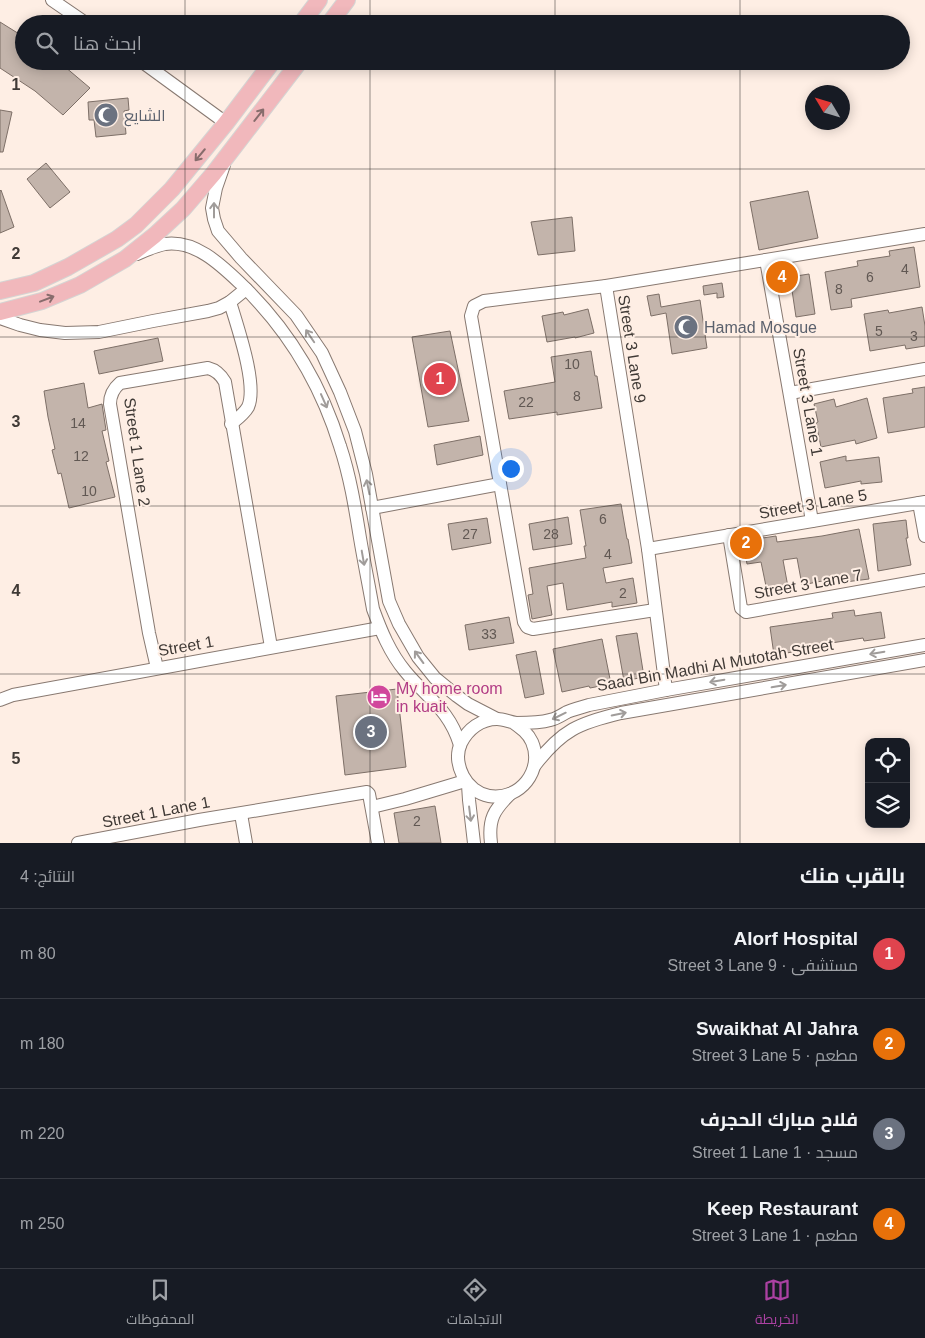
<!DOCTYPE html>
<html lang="ar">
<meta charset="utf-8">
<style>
body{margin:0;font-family:Arial,Cairo,sans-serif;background:#242831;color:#f1f3f6;direction:rtl}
.controls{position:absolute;right:15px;bottom:15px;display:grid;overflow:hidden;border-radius:10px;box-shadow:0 2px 12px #0003}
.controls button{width:45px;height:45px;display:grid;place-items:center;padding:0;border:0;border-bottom:1px solid #363941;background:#171b24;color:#f1f3f6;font:25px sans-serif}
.compass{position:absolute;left:805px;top:85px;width:45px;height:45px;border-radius:50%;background:#171b24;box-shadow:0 2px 12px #0003;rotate:308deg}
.you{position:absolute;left:510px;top:468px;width:18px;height:18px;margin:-12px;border:4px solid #fff;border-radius:50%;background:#1a73e8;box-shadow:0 0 0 8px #1a73e833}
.badge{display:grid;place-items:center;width:32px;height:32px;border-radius:50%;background:#ab41a2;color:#fff;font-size:16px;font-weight:700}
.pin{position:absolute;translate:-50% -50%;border:2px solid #fff;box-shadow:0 1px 5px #0006}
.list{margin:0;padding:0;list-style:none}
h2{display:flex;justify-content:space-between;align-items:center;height:65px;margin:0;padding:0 20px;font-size:21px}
h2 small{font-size:16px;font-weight:400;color:#9ea1a6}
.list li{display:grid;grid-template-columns:32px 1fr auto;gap:15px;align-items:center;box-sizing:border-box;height:90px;padding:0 20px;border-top:1px solid #363941}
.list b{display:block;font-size:19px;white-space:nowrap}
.list p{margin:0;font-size:16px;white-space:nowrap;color:#9ea1a6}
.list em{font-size:16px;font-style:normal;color:#9ea1a6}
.icon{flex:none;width:28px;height:28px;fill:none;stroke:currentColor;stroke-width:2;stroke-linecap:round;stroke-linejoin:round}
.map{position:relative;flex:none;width:925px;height:843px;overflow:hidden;direction:ltr}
.search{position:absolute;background:#171b24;box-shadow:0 2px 12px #0003;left:15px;right:15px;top:15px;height:55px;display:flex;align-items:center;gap:12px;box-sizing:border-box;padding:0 18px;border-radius:28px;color:#9ea1a6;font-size:19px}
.sheet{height:425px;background:#171b24}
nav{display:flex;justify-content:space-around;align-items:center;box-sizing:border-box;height:70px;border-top:1px solid #363941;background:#171b24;font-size:14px;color:#9ea1a6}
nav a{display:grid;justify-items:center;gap:2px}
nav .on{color:#ab41a2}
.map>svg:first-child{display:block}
</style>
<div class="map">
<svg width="925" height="843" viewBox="0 0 925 843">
<rect width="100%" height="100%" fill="#feeee4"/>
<g fill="#c3b4ab" stroke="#7d6f67">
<polygon points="0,22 24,37 24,61 58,61 90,88 63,115 35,91 0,68"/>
<polygon points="128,98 129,110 124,111 126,134 96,137 94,120 89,120 88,102"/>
<polygon points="0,110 12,112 3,152 0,152"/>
<polygon points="46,163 70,192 50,208 27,179"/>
<polygon points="1,190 14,227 0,233 0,191"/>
<polygon points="808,191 818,238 759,250 750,202"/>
<polygon points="572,217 575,251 538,255 531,222"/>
<polygon points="914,247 920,287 851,299 852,307 831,310 825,272 858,266 857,261 890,256 889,251"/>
<polygon points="809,274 815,314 796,317 790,277"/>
<polygon points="722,283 724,297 717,298 717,293 704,295 703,286"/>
<polygon points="659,294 661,307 700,300 707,348 672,354 666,313 651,316 647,296"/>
<polygon points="922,307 925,326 925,346 906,349 905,345 870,351 864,314 888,310 889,313"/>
<polygon points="588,309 594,333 575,338 575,337 547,342 542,316 563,312 564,315"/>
<polygon points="450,331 469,421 428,427 412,337"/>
<polygon points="158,338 163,361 99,374 94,351"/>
<polygon points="591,351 595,376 597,376 602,408 557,415 557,412 509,419 504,391 555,382 551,357"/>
<polygon points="84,383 88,408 102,404 106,430 102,431 109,461 106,462 115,497 69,508 61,473 58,474 52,450 55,449 48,417 44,391"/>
<polygon points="925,387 925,427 888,433 883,398 913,393 912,389"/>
<polygon points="867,398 877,438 856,444 855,440 821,447 816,423 818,422 814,404 834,399 836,407"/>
<polygon points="480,436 483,455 437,465 434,445"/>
<polygon points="846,456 846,461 879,457 882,482 861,484 861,481 825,488 820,462"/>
<polygon points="621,504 627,539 628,539 632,563 603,568 606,583 633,578 637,603 612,607 612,602 567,610 563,583 547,586 552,615 532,619 528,595 533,594 529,568 586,558 584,546 586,546 580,510"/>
<polygon points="568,517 572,544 533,550 529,524"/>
<polygon points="487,518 491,543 452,550 448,524"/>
<polygon points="906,520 908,538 906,538 911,565 878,571 873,524"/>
<polygon points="859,529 869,579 837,583 837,578 802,585 797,558 783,560 788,587 767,591 761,562 747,564 743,541 776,536 777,542 822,536"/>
<polygon points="854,610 855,616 881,612 885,638 864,641 863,638 825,644 826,649 805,652 805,650 774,655 770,627 833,618 832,613"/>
<polygon points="509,617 514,643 469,650 465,625"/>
<polygon points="637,633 644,677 624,681 616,636"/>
<polygon points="602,639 611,684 590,688 589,686 562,692 553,649"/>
<polygon points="536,651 544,694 525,698 516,655"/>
<polygon points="397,689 406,767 345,775 336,696"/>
<polygon points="435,806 441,843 399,843 394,813"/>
</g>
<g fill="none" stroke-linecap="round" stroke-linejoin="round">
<defs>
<g id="minor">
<polyline points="52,0 87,24"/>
<polyline points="141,61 226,123"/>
<polyline points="224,165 216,188 212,208 214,219 218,231 241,258 296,315 322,353 340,392 355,431 366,474 389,601 399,624 418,657 435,678 457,696 468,704 497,719"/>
<path d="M137,254c9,-4 18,-8 28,-10 30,-4 55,20 75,39 47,45 81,101 100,163 10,30 15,61 20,92 4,24 9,48 13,71 8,22 17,44 32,62 22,27 44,38 55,74"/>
<polyline points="766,260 812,521"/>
<polyline points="606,286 648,549 666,690"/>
<path d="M230,302c7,24 28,83 18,105 -4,7 -11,12 -17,17"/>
<polyline points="0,318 20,325 40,330 65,333 99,332 153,321 208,311 219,308 230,302 246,289"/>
<polyline points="790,393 925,369"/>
<polyline points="919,503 925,536"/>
<polyline points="372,508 500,484"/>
<polyline points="729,535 741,608 746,612 925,580"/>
<polyline points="648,549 925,502"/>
<polyline points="655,610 533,629 527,627 524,622 471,316 474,306 484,301 606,286 925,234"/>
<path d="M157,668l-8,-35 -39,-229c0,-9 3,-15 10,-21l88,-15c8,2 13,7 17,14l46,265"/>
<polyline points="0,700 13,695 380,628"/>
<path d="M514,723c7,5 14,10 18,19 12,28 -12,59 -43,54 -11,-2 -21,-10 -26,-20 -5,-10 -7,-22 -2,-33 7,-14 20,-24 36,-24 7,0 12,3 19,4 10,0 24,0 34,-3 6,-1 12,-5 17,-8 8,-3 15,-5 22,-7l77,-15 259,-45"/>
<path d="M535,765c27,-35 44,-42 86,-52l304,-53"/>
<polyline points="468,785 469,800 474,843"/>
<polyline points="372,807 405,799 465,781"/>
<polyline points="241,814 246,843"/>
<polyline points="78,843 199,820 367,792 369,794 378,843"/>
<path d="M491,843c-3,-24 3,-33 19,-49"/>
</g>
<g id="major">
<polyline points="301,24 319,0"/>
<polyline points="329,24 347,0"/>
<polyline points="0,291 34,283 68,267 117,239 136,225 172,189 226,123 273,61"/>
<polyline points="0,312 42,301 80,285 125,259 155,235 183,209 214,173 300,61"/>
</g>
</defs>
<use href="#minor" stroke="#887971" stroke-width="14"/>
<use href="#major" stroke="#d5d4d3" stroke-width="18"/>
<use href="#minor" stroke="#fff" stroke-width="12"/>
<use href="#major" stroke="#f1b8bc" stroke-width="16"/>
</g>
<defs><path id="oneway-shaft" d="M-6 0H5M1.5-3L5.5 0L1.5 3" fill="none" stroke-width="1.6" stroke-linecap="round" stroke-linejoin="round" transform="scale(1.25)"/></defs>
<g stroke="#876c6c">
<use href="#oneway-shaft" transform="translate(259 115) rotate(-52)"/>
<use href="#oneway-shaft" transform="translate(200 155) rotate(130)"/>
<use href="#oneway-shaft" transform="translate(47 299) rotate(-21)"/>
</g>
<g stroke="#a09c9a">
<use href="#oneway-shaft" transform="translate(214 210) rotate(-90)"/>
<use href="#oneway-shaft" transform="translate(310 336) rotate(-124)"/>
<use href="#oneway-shaft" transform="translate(324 401) rotate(66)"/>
<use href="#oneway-shaft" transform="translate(368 487) rotate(-101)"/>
<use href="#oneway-shaft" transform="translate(363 558) rotate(80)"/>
<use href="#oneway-shaft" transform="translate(877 653) rotate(170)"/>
<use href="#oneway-shaft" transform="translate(419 657) rotate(-126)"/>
<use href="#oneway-shaft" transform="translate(717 681) rotate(170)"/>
<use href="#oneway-shaft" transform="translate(779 686) rotate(-10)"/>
<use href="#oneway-shaft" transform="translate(619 714) rotate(-12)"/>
<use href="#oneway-shaft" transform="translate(559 716) rotate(154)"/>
<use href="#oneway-shaft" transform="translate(470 814) rotate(83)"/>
</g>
<path fill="none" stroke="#403a36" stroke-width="1" stroke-opacity="0.55" d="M185,0v24M370,0v24M555,0v24M740,0v24M185,61v782M370,61v782M555,61v782M740,61v782M0,169h925M0,337h925M0,506h925M0,674h925"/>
<defs>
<symbol id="mosque-disc" viewBox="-11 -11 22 22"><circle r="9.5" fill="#6b7280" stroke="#feeee4"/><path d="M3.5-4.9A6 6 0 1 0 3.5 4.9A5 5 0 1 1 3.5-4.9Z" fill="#fff"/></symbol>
<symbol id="hotel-disc" viewBox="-11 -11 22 22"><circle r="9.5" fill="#d1479c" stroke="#feeee4"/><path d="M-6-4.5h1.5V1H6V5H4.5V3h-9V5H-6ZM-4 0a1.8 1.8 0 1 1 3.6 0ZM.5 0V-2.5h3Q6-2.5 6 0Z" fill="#fff"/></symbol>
</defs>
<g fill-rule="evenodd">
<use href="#mosque-disc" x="92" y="101" width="28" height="28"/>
<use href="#mosque-disc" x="672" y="313" width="28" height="28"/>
<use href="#hotel-disc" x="365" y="683" width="28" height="28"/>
</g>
<g text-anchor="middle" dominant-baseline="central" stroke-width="4" stroke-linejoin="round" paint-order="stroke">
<g font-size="14" fill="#615853">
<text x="905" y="269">4</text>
<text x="870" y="277">6</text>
<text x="839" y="289">8</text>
<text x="879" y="331">5</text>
<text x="914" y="336">3</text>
<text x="572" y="364">10</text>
<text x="577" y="396">8</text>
<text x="526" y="402">22</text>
<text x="78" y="423">14</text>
<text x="81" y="456">12</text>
<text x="89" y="491">10</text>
<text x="603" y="519">6</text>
<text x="470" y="534">27</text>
<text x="551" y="534">28</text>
<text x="608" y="554">4</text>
<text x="623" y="593">2</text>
<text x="489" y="634">33</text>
<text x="417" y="821">2</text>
</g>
<g font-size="16" fill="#5b616d" stroke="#feeee4" text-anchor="start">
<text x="124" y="115">الشايع</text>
<text x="704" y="327">Hamad Mosque</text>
</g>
<g font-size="16" fill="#403a36" stroke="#feeee4">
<text transform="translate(632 349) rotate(81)">Street 3 Lane 9</text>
<text transform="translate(808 402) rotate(80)">Street 3 Lane 1</text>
<text transform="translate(137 452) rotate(82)">Street 1 Lane 2</text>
<text transform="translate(813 504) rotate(-10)">Street 3 Lane 5</text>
<text transform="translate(808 584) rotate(-10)">Street 3 Lane 7</text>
<text transform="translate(186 646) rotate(-10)">Street 1</text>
<text transform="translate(715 665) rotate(-10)">Saad Bin Madhi Al Mutotah Street</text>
<text transform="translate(156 812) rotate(-11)">Street 1 Lane 1</text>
</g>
<g font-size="16" fill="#b23c85" stroke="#feeee4" text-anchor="start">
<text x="396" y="688">My home room<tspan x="396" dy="18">in kuait</tspan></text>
</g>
</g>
<g font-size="16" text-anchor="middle" font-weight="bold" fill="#403a36" stroke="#feeee4" stroke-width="4" stroke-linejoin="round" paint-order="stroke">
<text x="16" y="90">1</text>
<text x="16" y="259">2</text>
<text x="16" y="427">3</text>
<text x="16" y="596">4</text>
<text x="16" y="764">5</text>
</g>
</svg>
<div class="controls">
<button><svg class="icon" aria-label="locate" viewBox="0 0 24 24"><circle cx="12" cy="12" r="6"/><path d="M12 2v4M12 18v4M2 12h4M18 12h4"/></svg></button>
<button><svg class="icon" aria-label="layers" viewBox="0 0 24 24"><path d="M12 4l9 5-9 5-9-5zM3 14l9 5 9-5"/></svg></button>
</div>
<svg class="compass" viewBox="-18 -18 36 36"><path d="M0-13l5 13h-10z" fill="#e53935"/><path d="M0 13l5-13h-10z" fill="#9ea1a6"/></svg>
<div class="you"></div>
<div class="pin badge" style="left:440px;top:379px;background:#e0444e">1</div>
<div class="pin badge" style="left:746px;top:543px;background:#e8710a">2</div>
<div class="pin badge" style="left:371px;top:732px;background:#6b7280">3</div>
<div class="pin badge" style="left:782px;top:277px;background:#e8710a">4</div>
<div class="search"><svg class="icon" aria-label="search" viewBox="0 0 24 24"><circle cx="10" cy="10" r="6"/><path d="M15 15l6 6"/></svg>ابحث هنا</div>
</div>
<section class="sheet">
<h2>بالقرب منك<small>النتائج: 4</small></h2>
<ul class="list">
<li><span class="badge" style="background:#e0444e">1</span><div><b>Alorf Hospital</b><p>مستشفى · Street 3 Lane 9</p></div><em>80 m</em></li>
<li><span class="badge" style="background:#e8710a">2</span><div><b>Swaikhat Al Jahra</b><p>مطعم · Street 3 Lane 5</p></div><em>180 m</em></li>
<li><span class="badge" style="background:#6b7280">3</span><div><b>فلاح مبارك الحجرف</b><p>مسجد · Street 1 Lane 1</p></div><em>220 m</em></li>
<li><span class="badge" style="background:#e8710a">4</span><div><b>Keep Restaurant</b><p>مطعم · Street 3 Lane 1</p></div><em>250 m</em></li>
</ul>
</section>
<nav>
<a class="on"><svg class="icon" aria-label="map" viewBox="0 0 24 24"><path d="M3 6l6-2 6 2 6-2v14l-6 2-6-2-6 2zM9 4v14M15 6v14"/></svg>الخريطة</a>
<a><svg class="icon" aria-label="directions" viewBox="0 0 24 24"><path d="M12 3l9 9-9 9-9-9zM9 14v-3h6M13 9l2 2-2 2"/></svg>الاتجاهات</a>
<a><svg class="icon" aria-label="saved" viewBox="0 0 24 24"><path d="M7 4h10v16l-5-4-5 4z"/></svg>المحفوظات</a>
</nav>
